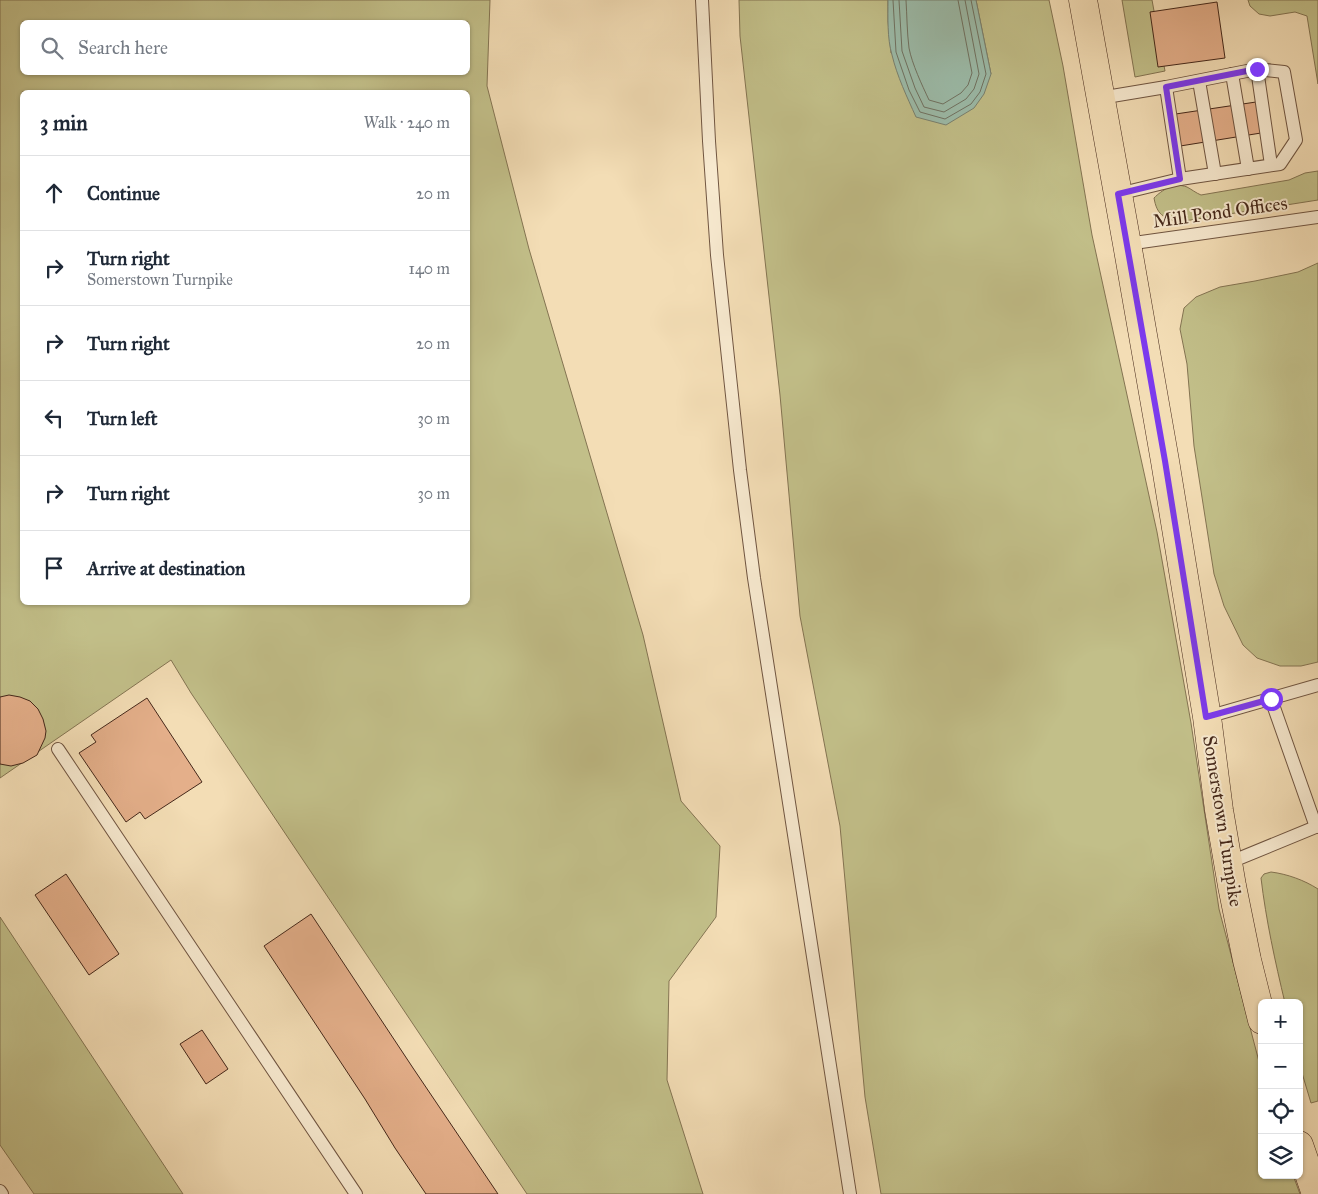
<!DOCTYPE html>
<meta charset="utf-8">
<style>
body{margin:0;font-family:"IM FELL Great Primer",serif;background:#f2f2f3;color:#1f2937}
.controls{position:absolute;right:15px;bottom:15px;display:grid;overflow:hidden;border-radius:8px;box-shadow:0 1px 4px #0004}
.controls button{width:45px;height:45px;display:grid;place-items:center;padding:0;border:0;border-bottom:1px solid #e0e1e3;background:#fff;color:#1f2937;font:25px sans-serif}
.stop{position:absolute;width:15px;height:15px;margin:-11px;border:4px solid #7c3aed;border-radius:50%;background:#fff}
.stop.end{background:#7c3aed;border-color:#fff;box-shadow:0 1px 5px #0008}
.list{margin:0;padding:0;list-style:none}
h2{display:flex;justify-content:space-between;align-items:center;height:65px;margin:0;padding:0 20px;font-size:21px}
h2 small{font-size:16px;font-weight:400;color:#747a83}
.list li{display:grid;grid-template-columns:32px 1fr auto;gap:15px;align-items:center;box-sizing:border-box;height:75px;padding:0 20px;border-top:1px solid #e0e1e3}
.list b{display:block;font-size:19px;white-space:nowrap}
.list p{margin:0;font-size:16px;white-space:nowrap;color:#747a83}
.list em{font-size:16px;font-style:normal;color:#747a83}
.icon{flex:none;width:28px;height:28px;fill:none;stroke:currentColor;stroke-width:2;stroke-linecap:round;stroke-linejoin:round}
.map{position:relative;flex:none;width:1318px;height:1194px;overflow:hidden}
.search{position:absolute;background:#fff;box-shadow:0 1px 4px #0004;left:20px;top:20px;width:450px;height:55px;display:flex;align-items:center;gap:12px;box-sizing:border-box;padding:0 18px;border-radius:8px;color:#747a83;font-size:19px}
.panel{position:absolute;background:#fff;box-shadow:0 1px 4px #0004;left:20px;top:90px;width:450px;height:515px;border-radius:8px}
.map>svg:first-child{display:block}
</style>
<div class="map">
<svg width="1318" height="1194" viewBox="0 0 1318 1194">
<rect width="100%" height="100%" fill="#f3ddb5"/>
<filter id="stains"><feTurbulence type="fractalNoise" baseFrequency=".004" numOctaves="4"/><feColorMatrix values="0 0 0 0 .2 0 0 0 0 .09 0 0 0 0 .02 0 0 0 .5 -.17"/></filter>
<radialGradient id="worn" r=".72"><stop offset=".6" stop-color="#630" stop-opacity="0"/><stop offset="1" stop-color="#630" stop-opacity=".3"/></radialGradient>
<g fill="#c2bf89" stroke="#847452" fill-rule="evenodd">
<path d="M0,0h490l-3,86 42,163 114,386 38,166 39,45 -4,71 -47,64 -2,99 36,114h-176l-336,-501 -20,-33 -171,118zM22,22h446v50h-446zM22,92h446v510h-446z"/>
<polygon points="739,0 888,0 888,21 891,53 991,74 976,0 1049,0 1063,66 1092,235 1157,532 1191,723 1219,909 1262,1073 1262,1175 1293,1175 1300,1194 881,1194 865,1097 840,826 800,616 780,395 740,36"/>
<polygon points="1122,0 1152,0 1165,71 1135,77"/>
<polygon points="1248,0 1318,0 1318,84 1307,16 1295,12 1270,16 1259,14 1250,6"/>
<path d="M1318,171v29l-140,22c-15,-5 -21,-7 -24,-24 8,-8 20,-16 33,-11 4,2 9,6 14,8l88,-15 16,-7z"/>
<polygon points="1318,263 1318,662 1301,666 1280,666 1257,658 1243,645 1224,606 1214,574 1194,446 1187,364 1180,329 1184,308 1196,297 1220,287 1255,281 1298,272"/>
<path d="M1271,872c16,2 33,8 47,17v212l-7,2 -12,-40v-60h-14c-10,-42 -19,-83 -24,-125l3,-4z"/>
<polygon points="0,917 183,1194 34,1194 0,1145"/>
</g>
<path fill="#9cbcaa" stroke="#798170" d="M888,0h88l15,74 -7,20 -10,14 -28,17 -30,-8c-9,-20 -19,-41 -24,-62 -5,-17 -4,-38 -4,-55z"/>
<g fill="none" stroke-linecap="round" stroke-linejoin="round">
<g stroke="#707262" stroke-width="1">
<polyline points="893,0 896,52 909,90 920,112 945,119 971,104 980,92 986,74 971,0"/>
<polyline points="899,0 902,51 915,88 924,107 944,112 966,99 974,89 979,74 965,0"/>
<path d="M906,0c1,16 1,32 3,48 3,16 13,37 20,52l14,4 18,-11 7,-8 4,-12 -14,-73"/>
</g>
</g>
<g fill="#e4af8a" stroke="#45281a">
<polygon points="1217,2 1225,58 1158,67 1150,12"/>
<polygon points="1256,102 1261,133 1174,147 1169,115"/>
<polygon points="9,695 20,697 30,701 38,709 43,719 46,731 45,738 37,755 23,763 11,766 0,764 0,697"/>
<polygon points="147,698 202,782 145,819 140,812 126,822 79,753 96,742 91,735"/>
<polygon points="66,874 119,954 89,975 35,895"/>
<polygon points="311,914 413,1068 498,1194 426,1194 395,1148 365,1099 264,946"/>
<polygon points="202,1030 228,1069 206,1084 180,1044"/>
</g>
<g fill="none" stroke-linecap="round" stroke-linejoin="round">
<defs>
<g id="lane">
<polyline points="702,0 709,141 717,255 740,470 754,578 850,1194"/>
<polyline points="1257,69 1271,165"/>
<polyline points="1232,74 1248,169"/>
<polyline points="1199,81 1215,174"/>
<polyline points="1166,87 1180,179"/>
<polyline points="1100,98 1166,87 1257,69 1284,72 1296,140 1280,164 1180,179 1118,194"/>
<polyline points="1127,244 1318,217"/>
<polyline points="1271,699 1316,827"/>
<polyline points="1207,717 1318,685"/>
<polyline points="58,749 356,1194"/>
<polyline points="1228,863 1318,826"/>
<polyline points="0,1191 2,1194"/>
</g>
<g id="primary">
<polyline points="1083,0 1127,244 1165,461 1207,717 1219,810 1232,886 1247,960 1262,1020"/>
<polyline points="1299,1145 1316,1194"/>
</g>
</defs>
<use href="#lane" stroke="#705541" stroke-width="14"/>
<use href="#primary" stroke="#45281a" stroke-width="29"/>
<use href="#lane" stroke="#f7e9cf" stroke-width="12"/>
<use href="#primary" stroke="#f3ddb5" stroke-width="28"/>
</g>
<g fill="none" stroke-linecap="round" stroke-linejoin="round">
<polyline stroke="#7c3aed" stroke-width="6" points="1257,69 1166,87 1180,179 1118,194 1165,461 1206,717 1271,699"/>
</g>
<g text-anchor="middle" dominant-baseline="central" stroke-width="4" stroke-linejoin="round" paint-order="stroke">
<g font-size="19" fill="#45281a" stroke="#f7e9cf">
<text transform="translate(1220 212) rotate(-8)">Mill Pond Offices</text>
<text transform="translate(1223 821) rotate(81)">Somerstown Turnpike</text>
</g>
</g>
<rect width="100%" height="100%" filter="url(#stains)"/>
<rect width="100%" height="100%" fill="url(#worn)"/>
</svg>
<div class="controls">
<button>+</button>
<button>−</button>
<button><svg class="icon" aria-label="locate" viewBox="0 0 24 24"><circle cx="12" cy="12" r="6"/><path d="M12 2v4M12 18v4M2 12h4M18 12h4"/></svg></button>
<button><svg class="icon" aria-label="layers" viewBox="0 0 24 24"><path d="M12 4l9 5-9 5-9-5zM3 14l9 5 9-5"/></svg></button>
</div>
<div class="stop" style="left:1271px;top:699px"></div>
<div class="stop end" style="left:1257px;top:69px"></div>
<div class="search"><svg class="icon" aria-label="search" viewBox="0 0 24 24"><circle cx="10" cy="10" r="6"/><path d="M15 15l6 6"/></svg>Search here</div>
<section class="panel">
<h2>3 min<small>Walk · 240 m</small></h2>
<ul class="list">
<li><svg class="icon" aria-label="ahead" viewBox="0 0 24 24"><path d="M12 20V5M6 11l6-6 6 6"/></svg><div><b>Continue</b></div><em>20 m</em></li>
<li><svg class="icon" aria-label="right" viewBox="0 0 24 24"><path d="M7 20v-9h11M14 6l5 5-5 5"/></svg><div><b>Turn right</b><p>Somerstown Turnpike</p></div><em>140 m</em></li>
<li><svg class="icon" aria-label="right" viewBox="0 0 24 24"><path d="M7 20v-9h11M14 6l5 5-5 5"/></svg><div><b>Turn right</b></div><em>20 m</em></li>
<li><svg class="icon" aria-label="left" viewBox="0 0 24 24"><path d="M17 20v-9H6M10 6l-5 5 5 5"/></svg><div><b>Turn left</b></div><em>30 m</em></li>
<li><svg class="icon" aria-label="right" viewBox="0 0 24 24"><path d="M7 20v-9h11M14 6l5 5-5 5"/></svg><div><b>Turn right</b></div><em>30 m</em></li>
<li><svg class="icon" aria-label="arrive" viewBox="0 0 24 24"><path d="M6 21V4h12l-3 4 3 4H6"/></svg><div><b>Arrive at destination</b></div></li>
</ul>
</section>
</div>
